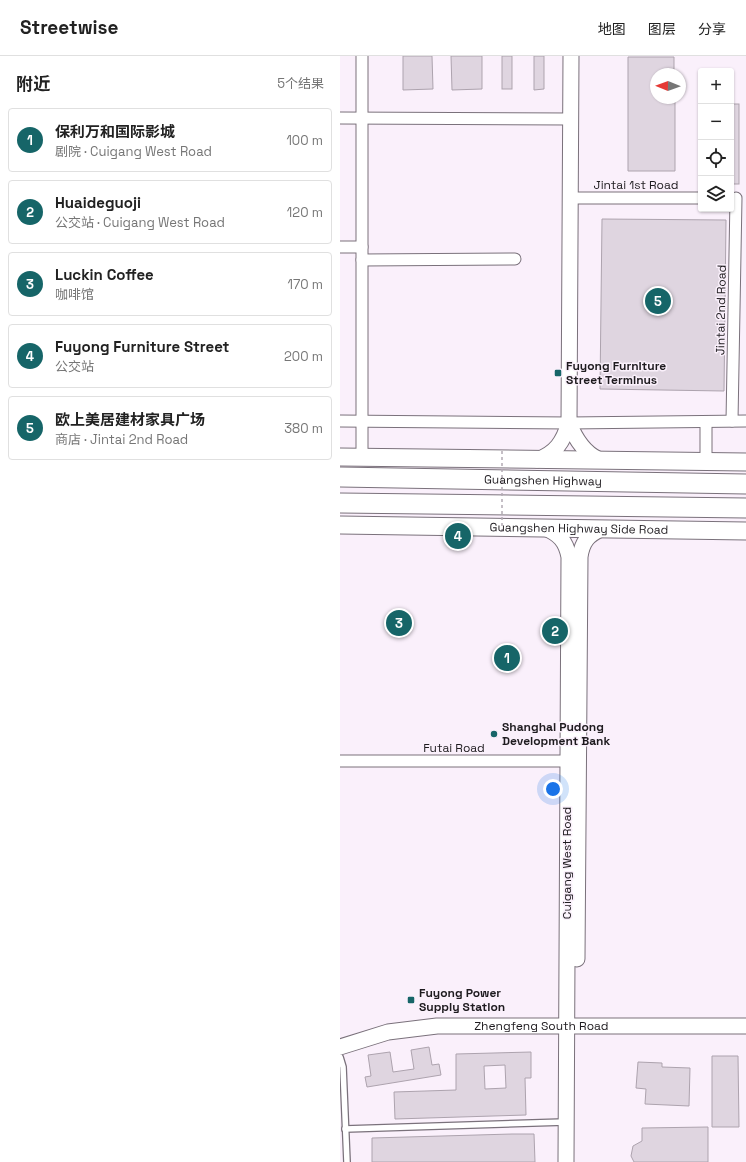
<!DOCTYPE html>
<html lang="zh">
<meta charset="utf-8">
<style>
body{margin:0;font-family:"Space Grotesk","Noto Sans SC",sans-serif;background:#f6f6f6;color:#222}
.controls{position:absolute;right:12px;top:12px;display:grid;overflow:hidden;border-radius:4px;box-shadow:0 1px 3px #0004}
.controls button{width:36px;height:36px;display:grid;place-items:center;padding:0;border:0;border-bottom:1px solid #e0e0e0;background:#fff;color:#222;font:20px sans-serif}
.compass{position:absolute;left:310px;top:12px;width:36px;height:36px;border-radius:50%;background:#fff;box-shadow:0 1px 3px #0004;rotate:271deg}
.you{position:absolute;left:213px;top:733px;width:14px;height:14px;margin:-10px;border:3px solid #fff;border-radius:50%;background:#1a73e8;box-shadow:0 0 0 6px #1a73e833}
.badge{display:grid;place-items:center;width:26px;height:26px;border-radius:50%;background:#166568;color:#fff;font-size:13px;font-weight:700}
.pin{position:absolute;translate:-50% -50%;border:2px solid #fff;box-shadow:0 1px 4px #0006}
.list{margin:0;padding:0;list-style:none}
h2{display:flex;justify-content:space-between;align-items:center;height:52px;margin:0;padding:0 16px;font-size:17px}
h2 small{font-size:13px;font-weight:400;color:#767676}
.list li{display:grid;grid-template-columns:26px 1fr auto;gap:12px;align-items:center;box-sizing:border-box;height:64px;margin:0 8px 8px;padding:0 8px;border:1px solid #e0e0e0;border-radius:4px}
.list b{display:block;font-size:15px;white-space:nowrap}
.list p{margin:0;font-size:13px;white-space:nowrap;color:#767676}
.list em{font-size:13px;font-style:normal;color:#767676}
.icon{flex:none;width:22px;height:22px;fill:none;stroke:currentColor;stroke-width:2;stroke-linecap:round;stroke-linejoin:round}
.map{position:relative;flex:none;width:406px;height:1106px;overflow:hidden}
header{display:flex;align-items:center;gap:24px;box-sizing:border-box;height:56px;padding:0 20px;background:#fff;border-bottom:1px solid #e0e0e0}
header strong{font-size:19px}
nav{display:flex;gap:22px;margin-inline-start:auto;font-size:14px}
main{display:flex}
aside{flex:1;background:#fff}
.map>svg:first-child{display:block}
</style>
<header>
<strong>Streetwise</strong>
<nav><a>地图</a><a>图层</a><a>分享</a></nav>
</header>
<main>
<aside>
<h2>附近<small>5个结果</small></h2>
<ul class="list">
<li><span class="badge">1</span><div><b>保利万和国际影城</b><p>剧院 · Cuigang West Road</p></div><em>100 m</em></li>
<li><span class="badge">2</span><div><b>Huaideguoji</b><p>公交站 · Cuigang West Road</p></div><em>120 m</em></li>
<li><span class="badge">3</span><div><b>Luckin Coffee</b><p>咖啡馆</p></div><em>170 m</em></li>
<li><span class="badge">4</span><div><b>Fuyong Furniture Street</b><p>公交站</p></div><em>200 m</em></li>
<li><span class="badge">5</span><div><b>欧上美居建材家具广场</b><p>商店 · Jintai 2nd Road</p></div><em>380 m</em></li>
</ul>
</aside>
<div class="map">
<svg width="406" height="1106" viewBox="0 0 406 1106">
<rect width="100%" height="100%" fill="#faf0fb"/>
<g fill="#dfd5e0" stroke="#ada3ae" fill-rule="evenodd">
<polygon points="63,0 92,0 93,33 63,34"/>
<polygon points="111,0 142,0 142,33 112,34"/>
<rect x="162" y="0" width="10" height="33"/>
<polygon points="194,0 204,0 204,33 194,34"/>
<polygon points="288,1 334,1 334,18 316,18 316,42 335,42 335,115 288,115"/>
<rect x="391" y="48" width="8" height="80"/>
<polygon points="262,163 386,164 384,335 260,333"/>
<polygon points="89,991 92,1009 99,1008 101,1019 27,1031 25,1021 31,1020 28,999 50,996 53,1016 74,1013 71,994"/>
<path d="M191,996v26h-6l1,37 -131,4 -1,-27 62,-2v-36zM165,1009l1,23 -21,1 -1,-23z"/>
<polygon points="372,1000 398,1000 399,1071 372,1071"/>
<polygon points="298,1006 322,1007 322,1011 350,1012 349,1050 305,1048 306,1033 296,1032"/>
<polygon points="368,1071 368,1106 294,1106 291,1100 293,1090 302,1085 302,1072"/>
<polygon points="172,1078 194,1078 195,1106 32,1106 32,1082"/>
</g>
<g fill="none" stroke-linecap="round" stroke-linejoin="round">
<defs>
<g id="lane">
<polyline points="0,1001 3,1011 7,1106"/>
<polyline points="5,1073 225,1066"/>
</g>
<g id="street">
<polyline points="0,62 231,63"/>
<polyline points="230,142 361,142"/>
<polyline points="0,191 22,191"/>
<polyline points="22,204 175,203"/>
<polyline points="0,365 229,367 406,365"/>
<polyline points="392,365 396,142"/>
<polyline points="22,401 22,0"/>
<polyline points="366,405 366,366"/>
<polyline points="0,705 228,705"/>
</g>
<g id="secondary">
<path d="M229,367c6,15 14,29 29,36"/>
<path d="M197,404c19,-7 26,-18 32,-37l2,-367"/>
<path d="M205,472c14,6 21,13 24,29l-3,605"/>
<path d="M237,903l3,-402c2,-15 8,-22 21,-28"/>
<path id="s1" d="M0,991l48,-15 49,-6h309"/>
</g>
<g id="primary">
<polyline points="0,401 406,406"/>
<path id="s2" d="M0,469l406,6"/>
</g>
<g id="highway">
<path id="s3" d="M0,421l406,7"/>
<polyline points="0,447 406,452"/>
</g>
</defs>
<use href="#lane" stroke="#7a717b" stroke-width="8"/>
<use href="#street" stroke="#7a717b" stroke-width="13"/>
<use href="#secondary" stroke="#7a717b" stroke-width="17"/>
<use href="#primary" stroke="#7a717b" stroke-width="19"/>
<use href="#highway" stroke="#7a717b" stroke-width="21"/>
<use href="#lane" stroke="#fff" stroke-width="5.5"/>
<use href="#street" stroke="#fff" stroke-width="11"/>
<use href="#secondary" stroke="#fff" stroke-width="15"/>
<use href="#primary" stroke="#fff" stroke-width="17"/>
<use href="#highway" stroke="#fff" stroke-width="19"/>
<polyline stroke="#b3abb4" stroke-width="1.5" stroke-dasharray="3 3" stroke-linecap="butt" points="162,395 162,479"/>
</g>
<g fill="#166568" stroke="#faf0fb" stroke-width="1.5">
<rect x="214" y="313" width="8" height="8" rx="2"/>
<circle cx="154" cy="678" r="4"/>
<rect x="67" y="940" width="8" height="8" rx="2"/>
</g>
<g text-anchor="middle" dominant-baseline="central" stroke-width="3" stroke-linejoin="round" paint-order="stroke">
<g font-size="12" fill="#1e1b1f" stroke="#faf0fb">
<text x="296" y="129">Jintai 1st Road</text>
<text transform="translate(381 254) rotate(-89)">Jintai 2nd Road</text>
<text stroke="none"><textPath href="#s3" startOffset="203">Guangshen Highway</textPath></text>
<text stroke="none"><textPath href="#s2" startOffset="239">Guangshen Highway Side Road</textPath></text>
<text x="114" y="692">Futai Road</text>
<text transform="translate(227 807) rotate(-90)">Cuigang West Road</text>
<text stroke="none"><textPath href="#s1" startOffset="204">Zhengfeng South Road</textPath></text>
</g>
<g font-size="12" font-weight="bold" fill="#1e1b1f" stroke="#faf0fb" text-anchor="start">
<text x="226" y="310">Fuyong Furniture<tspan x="226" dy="14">Street Terminus</tspan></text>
<text x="162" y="671">Shanghai Pudong<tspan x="162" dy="14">Development Bank</tspan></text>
<text x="79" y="937">Fuyong Power<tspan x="79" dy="14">Supply Station</tspan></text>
</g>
</g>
</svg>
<div class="controls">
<button>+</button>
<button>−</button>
<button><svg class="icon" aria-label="locate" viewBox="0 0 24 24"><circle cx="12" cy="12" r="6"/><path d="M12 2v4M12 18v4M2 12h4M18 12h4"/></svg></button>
<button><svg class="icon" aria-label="layers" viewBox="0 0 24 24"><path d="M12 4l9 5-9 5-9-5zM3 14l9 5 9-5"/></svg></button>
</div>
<svg class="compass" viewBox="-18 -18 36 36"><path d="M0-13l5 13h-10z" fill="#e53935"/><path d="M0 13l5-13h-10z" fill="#767676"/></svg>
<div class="you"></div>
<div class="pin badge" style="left:167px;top:602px">1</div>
<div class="pin badge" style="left:215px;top:575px">2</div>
<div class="pin badge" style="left:59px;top:567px">3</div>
<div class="pin badge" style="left:118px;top:480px">4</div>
<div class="pin badge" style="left:318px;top:245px">5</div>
</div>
</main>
